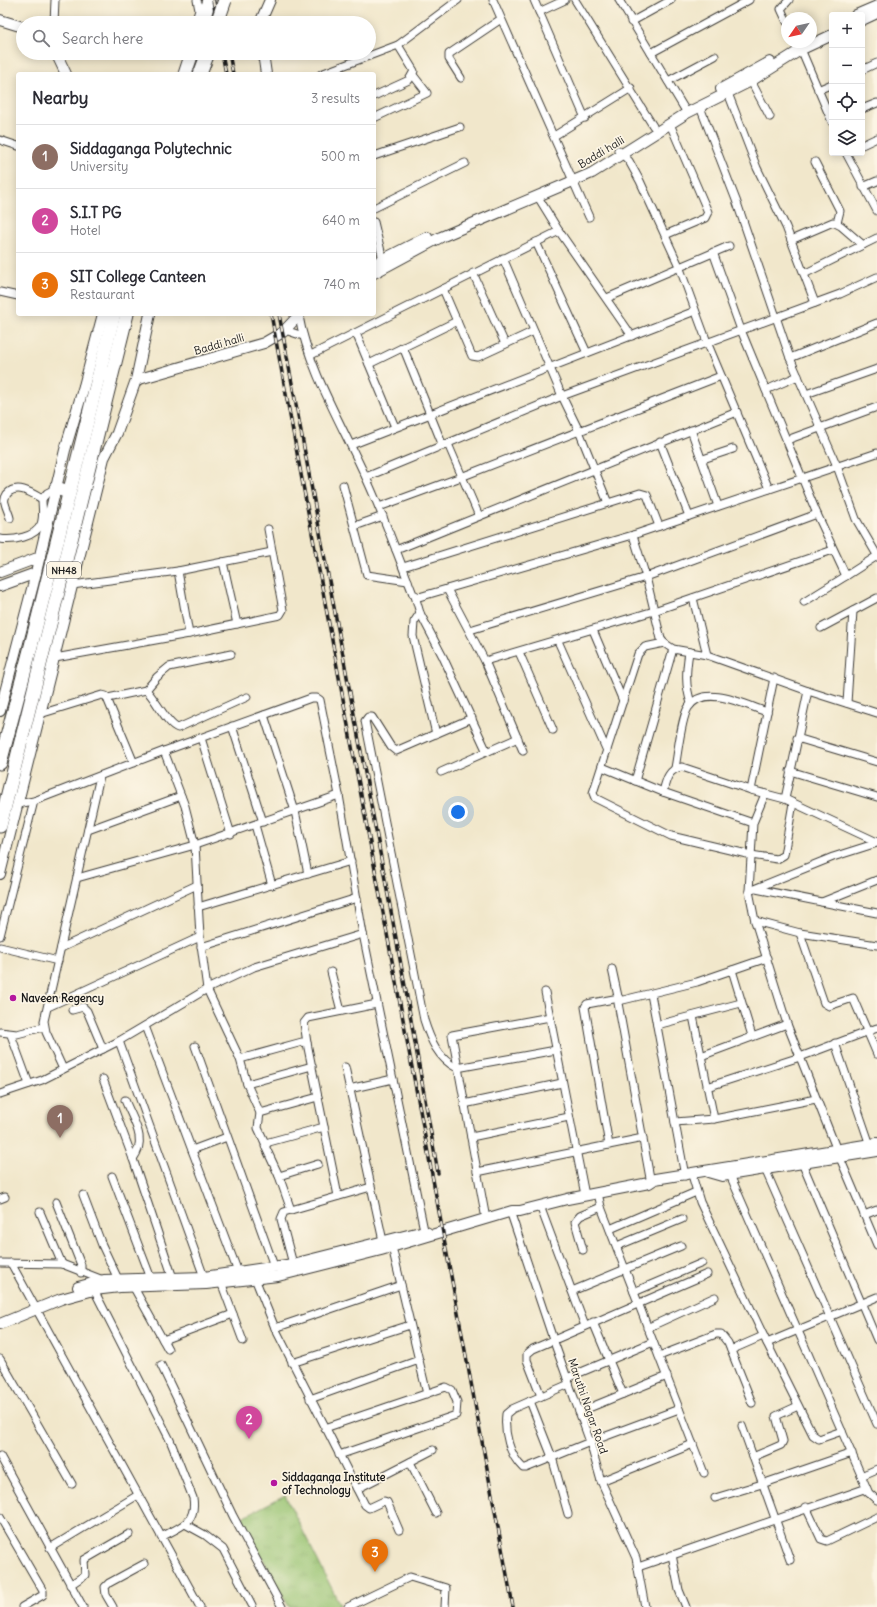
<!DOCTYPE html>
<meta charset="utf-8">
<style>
body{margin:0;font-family:Delius,sans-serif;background:#f7f7f7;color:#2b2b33}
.controls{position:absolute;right:12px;top:12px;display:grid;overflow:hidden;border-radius:4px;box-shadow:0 2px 10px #0003}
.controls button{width:36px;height:36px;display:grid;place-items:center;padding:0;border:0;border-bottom:1px solid #e1e1e2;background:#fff;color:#2b2b33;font:20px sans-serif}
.compass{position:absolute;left:781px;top:12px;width:36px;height:36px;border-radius:50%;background:#fff;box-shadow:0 2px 10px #0003;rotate:236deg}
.you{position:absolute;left:458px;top:812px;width:14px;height:14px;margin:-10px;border:3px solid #fff;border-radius:50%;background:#1a73e8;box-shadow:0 0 0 6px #1a73e833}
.badge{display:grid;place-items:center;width:26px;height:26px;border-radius:50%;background:#1a73e8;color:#fff;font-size:13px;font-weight:700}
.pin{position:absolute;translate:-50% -33px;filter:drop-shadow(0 1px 2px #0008)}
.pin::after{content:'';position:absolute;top:21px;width:14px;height:12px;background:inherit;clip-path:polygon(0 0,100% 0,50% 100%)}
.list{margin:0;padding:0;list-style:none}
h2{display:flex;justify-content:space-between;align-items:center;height:52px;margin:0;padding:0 16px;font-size:17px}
h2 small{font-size:13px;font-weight:400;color:#7c7c81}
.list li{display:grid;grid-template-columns:26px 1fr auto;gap:12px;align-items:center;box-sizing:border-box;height:64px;padding:0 16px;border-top:1px solid #e1e1e2}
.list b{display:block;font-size:15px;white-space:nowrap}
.list p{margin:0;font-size:13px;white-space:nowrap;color:#7c7c81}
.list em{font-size:13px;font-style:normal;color:#7c7c81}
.icon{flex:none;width:22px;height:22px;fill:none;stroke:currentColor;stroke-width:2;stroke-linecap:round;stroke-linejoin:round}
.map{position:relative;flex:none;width:877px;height:1607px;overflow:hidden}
.search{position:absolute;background:#fff;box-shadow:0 2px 10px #0003;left:16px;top:16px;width:360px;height:44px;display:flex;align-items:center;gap:10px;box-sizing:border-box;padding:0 14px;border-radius:22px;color:#7c7c81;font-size:15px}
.panel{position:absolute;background:#fff;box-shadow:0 2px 10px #0003;left:16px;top:72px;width:360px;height:244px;border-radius:4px}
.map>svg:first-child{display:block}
</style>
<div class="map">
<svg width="877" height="1607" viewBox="0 0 877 1607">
<defs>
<pattern id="grass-tufts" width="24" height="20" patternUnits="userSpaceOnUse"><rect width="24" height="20" fill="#97c371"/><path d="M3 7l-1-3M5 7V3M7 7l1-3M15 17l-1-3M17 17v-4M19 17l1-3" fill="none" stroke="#82a761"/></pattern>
</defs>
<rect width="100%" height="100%" fill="#fcf5e5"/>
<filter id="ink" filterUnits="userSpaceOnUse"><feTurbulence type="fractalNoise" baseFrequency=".025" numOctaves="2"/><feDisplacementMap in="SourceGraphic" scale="8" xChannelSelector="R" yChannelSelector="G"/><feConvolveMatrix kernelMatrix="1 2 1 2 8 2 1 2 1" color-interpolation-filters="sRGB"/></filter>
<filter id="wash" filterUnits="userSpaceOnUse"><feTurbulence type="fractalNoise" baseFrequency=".012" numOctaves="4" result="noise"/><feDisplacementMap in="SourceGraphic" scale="16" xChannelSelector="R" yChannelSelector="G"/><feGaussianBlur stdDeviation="0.9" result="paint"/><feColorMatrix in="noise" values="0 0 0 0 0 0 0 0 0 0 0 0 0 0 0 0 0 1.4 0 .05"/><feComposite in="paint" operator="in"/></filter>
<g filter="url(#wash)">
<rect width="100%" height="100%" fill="#f1e7cb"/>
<polygon fill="url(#grass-tufts)" stroke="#5a7046" points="285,1495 340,1605 337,1607 289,1607 241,1518"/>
</g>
<g filter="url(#ink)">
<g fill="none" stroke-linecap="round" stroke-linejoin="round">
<defs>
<g id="street">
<polyline points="493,0 589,217"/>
<polyline points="534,0 585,118"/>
<polyline points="575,0 653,126"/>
<polyline points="619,0 687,113"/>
<polyline points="539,12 565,0"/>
<polyline points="631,22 671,0"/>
<polyline points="787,22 781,9 789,0"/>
<polyline points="54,23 55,0"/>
<polyline points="195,23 199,10 197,0"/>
<polyline points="798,42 832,122"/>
<polyline points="398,45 458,0"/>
<polyline points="651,53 749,0"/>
<polyline points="862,70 877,63"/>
<polyline points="321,74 398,45 414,71 409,80 374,96"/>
<polyline points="461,78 449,59 449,54 501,19"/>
<polyline points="668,81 715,56"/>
<polyline points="751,81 770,117"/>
<polyline points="818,90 832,84"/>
<polyline points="728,93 757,168 786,227 815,303"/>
<polyline points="700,107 736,200 790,358 837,466 856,519 877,555"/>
<polyline points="862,109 877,103"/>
<polyline points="374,118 427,93 413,75"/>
<polyline points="554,136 631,88"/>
<polyline points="0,140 18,146"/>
<polyline points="862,145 877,138"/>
<polyline points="618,150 629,161 640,181 679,266 707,342 769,489"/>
<polyline points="846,153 877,211"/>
<polyline points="374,156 460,127"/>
<polyline points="815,162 840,211 837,223"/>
<polyline points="863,187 877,181"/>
<polyline points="538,197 559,231 632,336"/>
<polyline points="374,208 465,163"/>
<polyline points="374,222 383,260"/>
<polyline points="665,235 705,218 708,212 670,124"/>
<polyline points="791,240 833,222 841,226 863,245"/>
<polyline points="536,242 587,353"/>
<polyline points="713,252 741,330 817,514 846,576 877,556"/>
<polyline points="503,258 562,396 579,431 608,503"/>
<polyline points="473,273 505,344"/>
<polyline points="804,274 877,238"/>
<polyline points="443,289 472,356 478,357 534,331"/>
<polyline points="0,292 18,296"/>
<polyline points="607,298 729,246"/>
<path d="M299,316c8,48 41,106 62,151 20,41 35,84 52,127l6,3 214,-62 244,-82"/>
<polyline points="285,330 303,336"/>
<polyline points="356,333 395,427"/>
<polyline points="403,347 443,446"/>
<polyline points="311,355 559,231"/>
<polyline points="790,358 877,323"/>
<polyline points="369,364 457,321"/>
<polyline points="766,390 798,376"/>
<polyline points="806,394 877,369"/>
<polyline points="691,430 718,506"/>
<polyline points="787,440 877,407"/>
<polyline points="660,442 689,516"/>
<polyline points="448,444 479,516"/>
<polyline points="351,445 695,311"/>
<polyline points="703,459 733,449"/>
<polyline points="366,477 562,396 840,294 877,277"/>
<polyline points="343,485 367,575 408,581"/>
<polyline points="379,507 461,477 721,376"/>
<path d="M10,518c-1,-5 -4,-10 -5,-15 -1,-3 0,-6 2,-9 10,-11 25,-1 35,5"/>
<polyline points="355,526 383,516"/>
<polyline points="633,535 646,577 661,639 664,643 673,649 707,655 808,691 877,713"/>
<path d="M0,539c13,2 36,-2 41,-15 3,-8 1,-17 1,-25l5,-6 8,-4"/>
<polyline points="396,550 737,412"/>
<polyline points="223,562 237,624"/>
<polyline points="403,567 640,493 647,495 659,526"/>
<polyline points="178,571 189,634"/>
<polyline points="72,585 178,571 272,552"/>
<polyline points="447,589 485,661 523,751"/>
<polyline points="415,596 420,613 443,657 487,752"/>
<polyline points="693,598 707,655"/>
<polyline points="804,602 846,576"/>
<polyline points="420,613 414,622 413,636 436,734"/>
<polyline points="821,628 877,598"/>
<polyline points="470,630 646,577 817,514"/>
<polyline points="593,630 623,701"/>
<polyline points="558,641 607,751"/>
<polyline points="664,643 645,647 638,654 593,793 595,798 671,836 751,855 777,859 784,855 793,803"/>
<polyline points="519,652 553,730"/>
<path d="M689,652c-3,19 -4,33 2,51"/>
<polyline points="55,658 189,634 280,615 283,610 268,529"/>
<polyline points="485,661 654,611 833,550"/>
<polyline points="146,690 157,677 169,667 231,654"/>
<path d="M108,698l38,-8c10,9 21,35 32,38l69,-31"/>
<polyline points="847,703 853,611"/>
<polyline points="40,714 102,695 106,696 134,763"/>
<polyline points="264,715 295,811 308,874"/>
<path d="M472,718l-76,33 -5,-4 -19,-30h-4l-3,4 59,299c6,19 14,39 33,48l99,-18"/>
<polyline points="232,726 263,822"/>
<polyline points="201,738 231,834"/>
<polyline points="797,738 877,762"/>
<polyline points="164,751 185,806 195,845 200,937 207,989 240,1059 302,1042 307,1043 338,1196"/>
<polyline points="602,767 663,792 753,823 749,891 755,921 787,1024 840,1158 877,1245"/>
<path d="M675,768c3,-15 6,-49 13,-60 15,-25 58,-3 79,4"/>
<polyline points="790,771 877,797"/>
<polyline points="441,772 518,738"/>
<polyline points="635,781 673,649"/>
<polyline points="751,790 774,678"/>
<path d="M663,792c3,-12 5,-23 19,-25l69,23 34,9 92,43"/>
<polyline points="785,799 808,691"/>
<polyline points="17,804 34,801 164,751 311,698 317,698 320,700 339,795 363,934 425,1235"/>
<polyline points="753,823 765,794"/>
<polyline points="255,825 272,885"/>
<polyline points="88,830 181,796"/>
<polyline points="77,878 195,845 339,795"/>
<polyline points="756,889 877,913"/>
<polyline points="749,891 833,857 877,843"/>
<polyline points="822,902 877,880"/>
<polyline points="198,907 351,861"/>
<polyline points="755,921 800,933 877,945"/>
<polyline points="800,933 824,1003 829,1006 853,998 877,1054"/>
<polyline points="0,936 34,801"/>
<polyline points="0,947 58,961"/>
<polyline points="201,947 357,898"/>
<polyline points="61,948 197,885"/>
<polyline points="612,969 619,1001"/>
<polyline points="732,970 752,1036"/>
<polyline points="331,972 341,1011"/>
<polyline points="545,992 584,1190"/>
<polyline points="651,994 685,1176"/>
<polyline points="48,1007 200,937"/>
<polyline points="72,1010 83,1007 87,1011 103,1049"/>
<polyline points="693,1016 714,1119"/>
<polyline points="657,1025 741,1003"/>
<polyline points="145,1026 238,1272"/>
<polyline points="0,1032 17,1034 44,1027"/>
<polyline points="11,1035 29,1084"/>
<polyline points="119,1041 204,1277"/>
<polyline points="307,1043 304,1023 308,1018 377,1004"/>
<polyline points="835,1043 870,1145"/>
<polyline points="195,1046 274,1266"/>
<polyline points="701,1056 787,1024"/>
<polyline points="240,1059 247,1084 260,1113 258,1128 266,1145"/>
<polyline points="345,1067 383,1241"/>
<polyline points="63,1069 46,1032 44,1021 100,776"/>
<polyline points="103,1079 133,1159 173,1278"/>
<polyline points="247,1084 312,1066"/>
<polyline points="707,1087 800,1057 877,1028"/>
<polyline points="349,1089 393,1079"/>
<polyline points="0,1094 42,1080 119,1041 207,989 254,967 363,934"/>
<path d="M125,1100c8,21 23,39 8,59"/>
<polyline points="464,1104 562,1083"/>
<polyline points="260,1113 318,1097"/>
<polyline points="675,1122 714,1119 816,1099"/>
<polyline points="471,1137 569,1117"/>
<polyline points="609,1145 585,1007 587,1004 619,998"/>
<polyline points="192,1150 227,1137"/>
<polyline points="802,1163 877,1340"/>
<polyline points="765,1169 877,1424"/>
<polyline points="477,1172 643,1138"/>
<polyline points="692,1175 700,1202 767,1343 813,1435 819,1439 842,1431"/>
<polyline points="730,1175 868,1491"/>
<polyline points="112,1176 152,1281"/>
<polyline points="279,1176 318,1164"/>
<polyline points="650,1178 618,1003 619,1001 697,982 767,958"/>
<polyline points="598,1193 601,1207 704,1473"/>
<polyline points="83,1195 102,1245 118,1279"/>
<polyline points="0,1199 5,1197"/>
<polyline points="56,1202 81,1265 81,1273"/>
<polyline points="540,1206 585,1326"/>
<polyline points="291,1210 279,1176 265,1146 269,1142 324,1127"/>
<polyline points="510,1211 553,1339 590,1442 601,1481 636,1558 645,1607"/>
<polyline points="40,1212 62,1264"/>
<polyline points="864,1215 877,1210"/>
<polyline points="486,1219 452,1035 550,1017"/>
<polyline points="610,1229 696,1192"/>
<polyline points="617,1246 682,1219"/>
<polyline points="392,1247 427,1394"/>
<polyline points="583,1250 575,1222 580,1216 601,1207"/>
<polyline points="0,1263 62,1264 103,1280"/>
<polyline points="11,1263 200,1607"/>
<polyline points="293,1264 281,1219 284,1212 371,1187"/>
<polyline points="254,1276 275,1328 365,1505 369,1508 384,1501 387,1502 399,1530"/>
<polyline points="221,1282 243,1341"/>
<polyline points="133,1286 168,1349"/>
<path d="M94,1290l76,150 23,58c4,25 -13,29 -32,39"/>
<polyline points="572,1291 681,1246"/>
<polyline points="634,1292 702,1263"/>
<polyline points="593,1322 623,1394"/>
<polyline points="275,1328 401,1285"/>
<polyline points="647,1328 715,1297"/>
<polyline points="163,1340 233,1314"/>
<polyline points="767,1343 877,1297"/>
<polyline points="731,1350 763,1336"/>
<polyline points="659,1356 716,1334 721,1334 728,1343 752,1403"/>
<polyline points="0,1359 72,1484"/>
<polyline points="292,1363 410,1325"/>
<polyline points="161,1365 233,1516 282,1607"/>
<polyline points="567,1378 653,1342"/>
<path d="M569,1384l-57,25 -6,5c-2,18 3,41 17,54h3l64,-26 89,-33"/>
<polyline points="541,1396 527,1360 527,1354 533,1349 707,1274"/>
<polyline points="310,1399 419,1360"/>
<polyline points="530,1401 552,1457 568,1514"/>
<polyline points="579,1412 667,1376"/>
<polyline points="742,1426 790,1560"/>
<polyline points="325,1428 446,1387 452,1390 457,1402 456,1415 339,1455"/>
<polyline points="0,1456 83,1607"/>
<polyline points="753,1457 781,1445 783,1441 776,1416 798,1406"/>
<polyline points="410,1462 436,1513"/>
<polyline points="861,1476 877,1469"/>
<polyline points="601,1481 693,1444"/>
<polyline points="357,1489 433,1450"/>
<polyline points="715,1498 762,1484 852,1453"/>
<polyline points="806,1507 821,1539 827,1541 877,1517"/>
<polyline points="0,1517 43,1591 43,1595 22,1607"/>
<polyline points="185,1524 205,1535 223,1549 252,1605"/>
<polyline points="50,1548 138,1495"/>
<polyline points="672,1555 679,1590 686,1607"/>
<polyline points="638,1567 864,1489 877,1500"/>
<polyline points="70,1585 85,1575 84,1560 129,1534"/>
<polyline points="113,1607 106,1595 105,1587 109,1583 144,1564"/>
<polyline points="348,1607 410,1577 446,1588 445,1607"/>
</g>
<g id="secondary">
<polyline points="856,15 877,6"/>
<polyline points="0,20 23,27"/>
<polyline points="862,20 877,13"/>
<polyline points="260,23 270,0"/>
<polyline points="56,53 66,74"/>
<polyline points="263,53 266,74"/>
<polyline points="721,89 770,62"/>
<polyline points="374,264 427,237"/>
<polyline points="374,273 441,237 592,173 687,113 751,81 802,49 832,35"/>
<polyline points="136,380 264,343 283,332 300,314"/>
<polyline points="0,572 40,557"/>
<polyline points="0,586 36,573"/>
<polyline points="0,711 33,585 65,450 84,386 103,314"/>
<polyline points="0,874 104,458 117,433 136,380 150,314"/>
<polyline points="708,1172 722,1176 877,1151"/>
<polyline points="78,1287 104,1280 204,1277 293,1264 424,1231 428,1233"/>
<polyline points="0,1324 61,1299 94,1290 120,1287 206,1284 278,1276 381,1250 512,1211 520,1211 567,1199 649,1183 655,1179 877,1143"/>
</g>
<g id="highway">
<polyline points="202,23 209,0"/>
<polyline points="185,74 192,53"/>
<polyline points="200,74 208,53"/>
<polyline points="56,488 69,492"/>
<polyline points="0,763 30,650 114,314"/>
<polyline points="0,826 127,314"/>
</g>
</defs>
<use href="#street" stroke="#3c3a36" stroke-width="9"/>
<use href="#secondary" stroke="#3c3a36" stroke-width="12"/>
<use href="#highway" stroke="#3c3a36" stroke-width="15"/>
<use href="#street" stroke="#fff" stroke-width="7"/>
<use href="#secondary" stroke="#fff" stroke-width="10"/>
<use href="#highway" stroke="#fff" stroke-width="13"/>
<defs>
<g id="rail">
<polyline points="213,0 217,23"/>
<polyline points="219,0 224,23"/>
<polyline points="222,53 226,74"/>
<polyline points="229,53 233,74"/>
<polyline points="271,314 513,1607"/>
<polyline points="279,314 405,986 438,1173"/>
</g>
</defs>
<use href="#rail" stroke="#1c1c1c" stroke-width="3.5"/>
<use href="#rail" stroke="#fcf5e5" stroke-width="2" stroke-dasharray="6" stroke-linecap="butt"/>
<defs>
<polyline id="highway-bridge" points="217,23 225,0"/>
</defs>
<use href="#highway-bridge" stroke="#3c3a36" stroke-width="15" stroke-linecap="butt"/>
<use href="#highway-bridge" stroke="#fff" stroke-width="13"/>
</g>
</g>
<g fill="#b5179e" stroke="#fcf5e5" stroke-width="1.5">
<circle cx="13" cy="998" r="4"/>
<circle cx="274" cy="1483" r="4"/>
</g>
<g text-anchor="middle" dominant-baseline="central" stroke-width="3.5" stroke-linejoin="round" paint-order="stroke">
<rect fill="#fcf5e5" stroke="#5f5d58" stroke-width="1" x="47" y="562" width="34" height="16" rx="3"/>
<g font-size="10" font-weight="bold" fill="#1c1c1c">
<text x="64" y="570">NH48</text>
</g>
<g font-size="11" fill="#1c1c1c" stroke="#fcf5e5">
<text transform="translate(601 152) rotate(-31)">Baddi halli</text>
<text transform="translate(219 344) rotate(-16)">Baddi halli</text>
<text transform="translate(588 1406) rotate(71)">Maruthi Nagar Road</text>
</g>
<g font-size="11" font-weight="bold" fill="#1c1c1c" stroke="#fcf5e5" text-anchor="start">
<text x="21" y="998">Naveen Regency</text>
<text x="282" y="1477">Siddaganga Institute<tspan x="282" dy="13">of Technology</tspan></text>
</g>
</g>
</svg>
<div class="controls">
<button>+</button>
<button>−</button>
<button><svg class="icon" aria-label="locate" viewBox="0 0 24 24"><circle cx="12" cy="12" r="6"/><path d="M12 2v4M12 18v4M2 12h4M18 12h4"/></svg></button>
<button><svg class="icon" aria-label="layers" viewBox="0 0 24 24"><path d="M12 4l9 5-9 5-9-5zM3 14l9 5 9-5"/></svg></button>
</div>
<svg class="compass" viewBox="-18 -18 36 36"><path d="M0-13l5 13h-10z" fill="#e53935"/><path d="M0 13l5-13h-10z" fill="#7c7c81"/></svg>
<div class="you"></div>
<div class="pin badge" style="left:60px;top:1138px;background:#8d6e63">1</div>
<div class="pin badge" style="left:249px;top:1439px;background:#d1479c">2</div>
<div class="pin badge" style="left:375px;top:1572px;background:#e8710a">3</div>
<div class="search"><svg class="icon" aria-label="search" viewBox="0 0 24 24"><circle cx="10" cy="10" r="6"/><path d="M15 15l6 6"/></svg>Search here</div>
<section class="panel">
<h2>Nearby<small>3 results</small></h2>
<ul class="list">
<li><span class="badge" style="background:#8d6e63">1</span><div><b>Siddaganga Polytechnic</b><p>University</p></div><em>500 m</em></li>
<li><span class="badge" style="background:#d1479c">2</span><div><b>S.I.T PG</b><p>Hotel</p></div><em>640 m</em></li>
<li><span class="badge" style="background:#e8710a">3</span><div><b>SIT College Canteen</b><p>Restaurant</p></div><em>740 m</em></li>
</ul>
</section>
</div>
